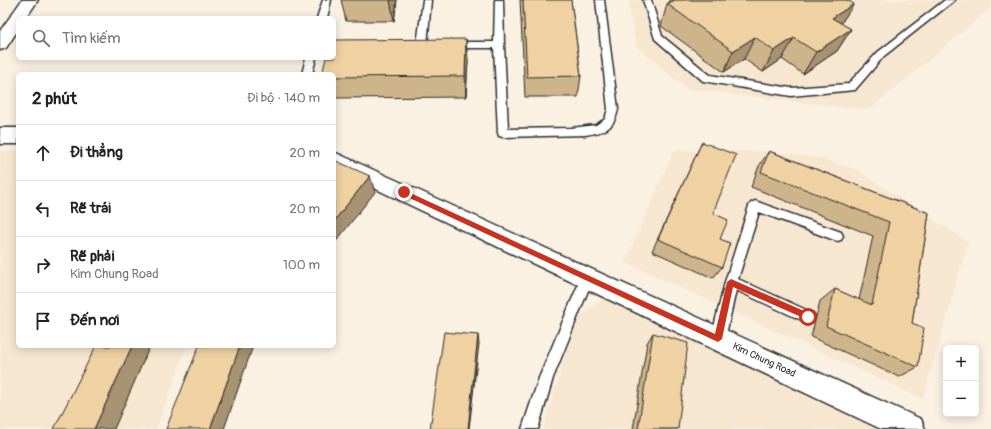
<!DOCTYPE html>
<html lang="vi">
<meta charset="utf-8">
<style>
body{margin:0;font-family:Pangolin,sans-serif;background:#f2f2f2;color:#222}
.controls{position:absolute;right:12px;bottom:12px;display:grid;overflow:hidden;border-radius:6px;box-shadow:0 2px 10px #0003}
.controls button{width:36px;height:36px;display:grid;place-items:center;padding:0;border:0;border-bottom:1px solid #e0e0e0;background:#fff;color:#222;font:20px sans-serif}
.stop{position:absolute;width:12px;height:12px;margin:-9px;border:3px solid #c8321e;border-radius:50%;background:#fff}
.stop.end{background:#c8321e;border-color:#fff;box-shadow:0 1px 4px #0008}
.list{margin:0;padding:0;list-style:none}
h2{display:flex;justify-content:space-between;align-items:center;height:52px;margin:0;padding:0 16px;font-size:17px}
h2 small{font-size:13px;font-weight:400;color:#767676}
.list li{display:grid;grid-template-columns:26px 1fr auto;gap:12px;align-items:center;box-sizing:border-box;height:56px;padding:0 16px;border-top:1px solid #e0e0e0}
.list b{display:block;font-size:15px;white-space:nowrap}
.list p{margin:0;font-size:13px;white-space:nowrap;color:#767676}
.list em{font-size:13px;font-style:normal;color:#767676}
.icon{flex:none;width:22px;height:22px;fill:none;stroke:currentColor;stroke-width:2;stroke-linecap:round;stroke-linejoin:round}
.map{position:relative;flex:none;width:991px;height:429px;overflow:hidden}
.search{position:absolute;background:#fff;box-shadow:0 2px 10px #0003;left:16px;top:16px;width:320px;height:44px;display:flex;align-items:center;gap:10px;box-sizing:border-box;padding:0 14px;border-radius:6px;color:#767676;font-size:15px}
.panel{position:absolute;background:#fff;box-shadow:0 2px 10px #0003;left:16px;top:72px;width:320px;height:276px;border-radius:6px}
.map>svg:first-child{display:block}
</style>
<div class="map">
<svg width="991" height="429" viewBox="0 0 991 429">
<rect width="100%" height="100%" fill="#faf1e3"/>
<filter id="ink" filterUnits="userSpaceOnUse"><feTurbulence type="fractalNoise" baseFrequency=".025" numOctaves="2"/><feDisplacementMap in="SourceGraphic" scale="8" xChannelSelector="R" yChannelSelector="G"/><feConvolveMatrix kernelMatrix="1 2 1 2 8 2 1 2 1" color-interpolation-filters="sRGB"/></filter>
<g filter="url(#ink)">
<g fill="#f7e7d0">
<polygon points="628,0 991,0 991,8 869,110 686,89 636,46"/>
<polygon points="674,150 765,151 820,158 855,169 968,242 923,399 625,262"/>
<polygon points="0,151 18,151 18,346 187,346 156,429 0,429"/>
<polygon points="605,299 880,429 543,429 577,317"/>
</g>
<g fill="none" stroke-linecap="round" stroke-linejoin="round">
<defs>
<g id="lane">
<polygon points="323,0 331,0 327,18 317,18"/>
<polygon points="423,0 431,0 427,45 422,48 417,45"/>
<path d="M495,0h8l1,45 4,84 63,-1 25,-3 9,-6 3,-10 -12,-109h8l14,109c-4,21 -14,23 -33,26l-82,2 -4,-1 -1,-3 -4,-85h-44l-5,-3 5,-3h44z"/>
<polygon points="643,0 651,0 662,36 710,75 791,88 848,84 878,52 945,0 955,0 884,56 855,90 791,96 703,81 655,39"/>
<polygon points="306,58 316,58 312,74 302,74"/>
<polygon points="755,201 841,232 843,236 841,240 837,241 759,212 738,279 813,313 815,317 813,321 808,323 736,290 725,339 723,344 718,346 713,344 711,339 725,282 749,206 751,203"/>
<polygon points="587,272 592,274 593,278 553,378 538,429 522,429 539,378 581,278 582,274"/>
</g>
<g id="street">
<polygon points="22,0 38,0 26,18 18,18 18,30 6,48 0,50 0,31"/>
<rect x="0" y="128" width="18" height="16"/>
<polygon points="334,152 921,419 925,429 881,429 334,169"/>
</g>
</defs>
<use href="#lane" stroke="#2b2b2b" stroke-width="3"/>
<use href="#street" stroke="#2b2b2b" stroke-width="3"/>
<use href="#lane" fill="#fff" fill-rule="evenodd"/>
<use href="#street" fill="#fff" fill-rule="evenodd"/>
</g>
<g fill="#ceb48b" stroke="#2b2b2b">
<polygon points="341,0 397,0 394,21 346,21"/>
<polygon points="520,0 571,0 581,76 578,97 525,97"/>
<polygon points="669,0 850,0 849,1 841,24 851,29 837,51 803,74 782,59 763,72 744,59 724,72 661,26 667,4 668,4"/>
<polygon points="468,60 466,97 334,98 334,74"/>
<polygon points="702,142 713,213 720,239 722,267 713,278 652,251"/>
<polygon points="769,151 929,213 912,323 918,367 899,377 811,337 820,301 835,289 859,300 873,236 751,187 759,166"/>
<polygon points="653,333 678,429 633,429 647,343"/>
</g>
<g fill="#a79271" stroke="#2b2b2b">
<polygon points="390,0 397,0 394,21"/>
<polygon points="854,4 840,25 832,18"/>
<polygon points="851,29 837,51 803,74 816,52"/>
<polygon points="755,37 744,59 724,72 733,51"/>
<polygon points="794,38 782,59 763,72 774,51"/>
<polygon points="466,39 468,60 466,97 465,76"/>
<polygon points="370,176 375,192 334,244 334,221"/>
<polygon points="478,335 479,344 469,429 468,429"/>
<polygon points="132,346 150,346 114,429 94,429"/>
<polygon points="240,346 253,346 224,429 210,429"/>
</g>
<g fill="#efd1a2" stroke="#2b2b2b">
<polygon points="523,0 571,0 581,76 527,77"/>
<polygon points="675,0 847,0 854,4 832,18 851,29 816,52 794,38 774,51 755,37 733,51 667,4"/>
<polygon points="466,39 465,76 334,77 334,74 322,74 326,58 334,58 334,40"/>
<polygon points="702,142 736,155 713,213 728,220 720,239 730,243 722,267 658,239"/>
<polygon points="769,151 929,213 912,323 924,328 918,367 826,326 835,289 872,305 889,222 761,172"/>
<polygon points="334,160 370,176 334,221"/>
<polygon points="444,332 478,335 468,429 430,429"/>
<polygon points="653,333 688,343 678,429 638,429"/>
<polygon points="96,346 132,346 94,429 54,429"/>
<polygon points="199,346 240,346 210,429 166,429"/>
</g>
</g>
<polygon fill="#c8321e" points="404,190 715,334 727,282 731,279 811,314 812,317 808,320 733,287 722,339 718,342 401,194 401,191"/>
<g text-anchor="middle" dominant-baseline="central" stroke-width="3" stroke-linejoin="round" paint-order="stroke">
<g font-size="10" fill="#2b2b2b" stroke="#fff">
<text transform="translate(764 360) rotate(25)">Kim Chung Road</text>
</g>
</g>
</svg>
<div class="controls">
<button>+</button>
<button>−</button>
</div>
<div class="stop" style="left:808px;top:317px"></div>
<div class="stop end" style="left:404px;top:192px"></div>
<div class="search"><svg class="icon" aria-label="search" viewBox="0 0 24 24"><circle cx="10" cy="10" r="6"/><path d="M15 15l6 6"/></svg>Tìm kiếm</div>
<section class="panel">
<h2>2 phút<small>Đi bộ · 140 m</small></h2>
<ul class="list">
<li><svg class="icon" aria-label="ahead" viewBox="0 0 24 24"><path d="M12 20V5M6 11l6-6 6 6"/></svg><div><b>Đi thẳng</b></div><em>20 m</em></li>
<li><svg class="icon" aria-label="left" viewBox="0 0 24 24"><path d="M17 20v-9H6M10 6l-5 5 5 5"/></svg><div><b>Rẽ trái</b></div><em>20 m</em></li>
<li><svg class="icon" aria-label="right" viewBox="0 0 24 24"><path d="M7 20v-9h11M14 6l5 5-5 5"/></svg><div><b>Rẽ phải</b><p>Kim Chung Road</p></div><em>100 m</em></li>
<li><svg class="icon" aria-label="arrive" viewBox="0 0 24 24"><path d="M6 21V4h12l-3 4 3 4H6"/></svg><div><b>Đến nơi</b></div></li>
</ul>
</section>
</div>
